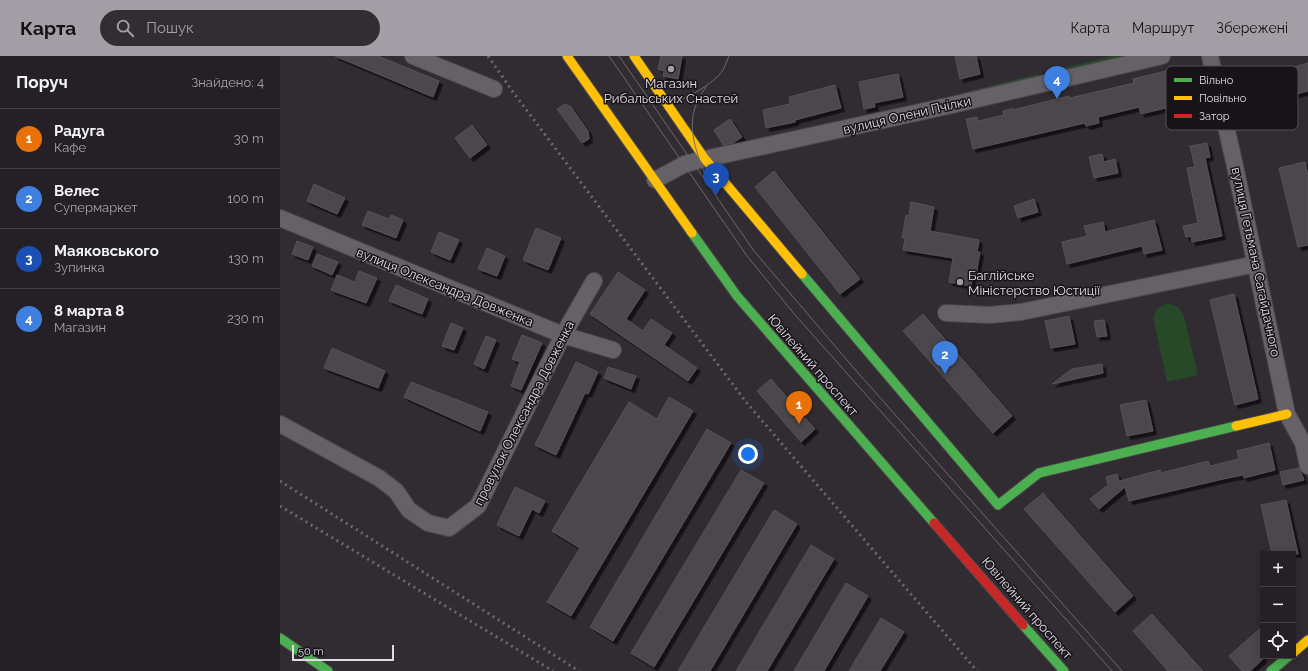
<!DOCTYPE html>
<html lang="uk">
<meta charset="utf-8">
<style>
body{margin:0;font-family:Raleway,sans-serif;background:#312d32;color:#f1f3f6}
.controls{position:absolute;right:12px;bottom:12px;display:grid;overflow:hidden;border-radius:0px;box-shadow:0 2px 10px #0003}
.controls button{width:36px;height:36px;display:grid;place-items:center;padding:0;border:0;border-bottom:1px solid #423e43;background:#252026;color:#f1f3f6;font:20px sans-serif}
.scale{position:absolute;left:12px;bottom:10px;width:102px;box-sizing:border-box;padding-left:4px;border:2px solid #e1dae3;border-top:0;font-size:11px;line-height:14px;white-space:nowrap;color:#e1dae3;-webkit-text-stroke:3px #171319;paint-order:stroke}
.you{position:absolute;left:468px;top:398px;width:14px;height:14px;margin:-10px;border:3px solid #fff;border-radius:50%;background:#1a73e8;box-shadow:0 0 0 6px #1a73e833}
.badge{display:grid;place-items:center;width:26px;height:26px;border-radius:50%;background:#a39da5;color:#fff;font-size:13px;font-weight:700}
.pin{position:absolute;translate:-50% -33px;filter:drop-shadow(0 1px 2px #0008)}
.pin::after{content:'';position:absolute;top:21px;width:14px;height:12px;background:inherit;clip-path:polygon(0 0,100% 0,50% 100%)}
.list{margin:0;padding:0;list-style:none}
h2{display:flex;justify-content:space-between;align-items:center;height:52px;margin:0;padding:0 16px;font-size:17px}
h2 small{font-size:13px;font-weight:400;color:#a3a3a7}
.list li{display:grid;grid-template-columns:26px 1fr auto;gap:12px;align-items:center;box-sizing:border-box;height:60px;padding:0 16px;border-top:1px solid #423e43}
.list b{display:block;font-size:15px;white-space:nowrap}
.list p{margin:0;font-size:13px;white-space:nowrap;color:#a3a3a7}
.list em{font-size:13px;font-style:normal;color:#a3a3a7}
.icon{flex:none;width:22px;height:22px;fill:none;stroke:currentColor;stroke-width:2;stroke-linecap:round;stroke-linejoin:round}
.map{position:relative;flex:none;width:1028px;height:615px;overflow:hidden}
header{display:flex;align-items:center;gap:24px;box-sizing:border-box;height:56px;padding:0 20px;background:#a39da5;color:#111}
header strong{font-size:19px}
nav{display:flex;gap:22px;margin-inline-start:auto;font-size:14px}
.search{width:280px;height:36px;background:#312d32;display:flex;align-items:center;gap:10px;box-sizing:border-box;padding:0 14px;border-radius:22px;color:#a3a3a7;font-size:15px}
main{display:flex}
aside{flex:1;background:#252026}
.map>svg:first-child{display:block}
</style>
<header>
<strong>Карта</strong>
<div class="search"><svg class="icon" aria-label="search" viewBox="0 0 24 24"><circle cx="10" cy="10" r="6"/><path d="M15 15l6 6"/></svg>Пошук</div>
<nav><a>Карта</a><a>Маршрут</a><a>Збережені</a></nav>
</header>
<main>
<aside>
<h2>Поруч<small>Знайдено: 4</small></h2>
<ul class="list">
<li><span class="badge" style="background:#e8710a">1</span><div><b>Радуга</b><p>Кафе</p></div><em>30 m</em></li>
<li><span class="badge" style="background:#3f7fe0">2</span><div><b>Велес</b><p>Супермаркет</p></div><em>100 m</em></li>
<li><span class="badge" style="background:#1a4fb4">3</span><div><b>Маяковського</b><p>Зупинка</p></div><em>130 m</em></li>
<li><span class="badge" style="background:#3f7fe0">4</span><div><b>8 марта 8</b><p>Магазин</p></div><em>230 m</em></li>
</ul>
</aside>
<div class="map">
<svg width="1028" height="615" viewBox="0 0 1028 615">
<defs>
<filter id="shadow"><feDropShadow dx="3.5" dy="3.5" stdDeviation="0" flood-color="#0009"/></filter>
</defs>
<rect width="100%" height="100%" fill="#312b32"/>
<g fill="#274928">
<polygon points="832,0 840,0 835,4 781,17 775,14"/>
<polygon points="758,18 757,22 685,39 682,37"/>
<polygon points="888,247 898,251 904,260 918,319 887,326 873,261 878,252"/>
</g>
<g fill="#4c474d" stroke="#565257" filter="url(#shadow)">
<polygon points="55,0 98,0 159,25 153,41"/>
<polygon points="381,0 402,0 398,23 383,20 384,15 378,13"/>
<polygon points="675,0 696,0 700,18 680,23"/>
<polygon points="1028,7 1028,35 997,43 990,18"/>
<polygon points="898,12 906,47 861,58 859,51 818,61 819,67 806,70 805,67 693,93 686,63 697,61 698,65 724,59 723,55 733,52 733,54 789,40 790,42 854,27 853,23"/>
<polygon points="618,18 623,41 594,47 595,51 584,53 579,26"/>
<polygon points="555,29 561,52 515,64 515,66 486,72 483,54 510,48 509,41"/>
<polygon points="285,48 291,51 308,75 309,83 302,87 277,53"/>
<polygon points="450,63 462,81 453,87 443,89 434,74"/>
<polygon points="192,69 207,89 190,102 175,82"/>
<polygon points="927,87 930,101 925,102 942,180 912,186 911,180 906,181 903,170 918,167 907,112 915,111 910,90"/>
<polygon points="822,98 824,106 835,103 838,117 814,122 809,101"/>
<polygon points="1025,106 1028,120 1028,189 1018,191 999,112"/>
<polygon points="494,115 580,223 560,238 475,131"/>
<polygon points="34,128 65,142 57,158 27,145"/>
<polygon points="754,143 758,156 738,162 734,150"/>
<polygon points="631,146 654,151 650,175 699,184 697,196 700,196 696,219 693,218 691,230 669,226 673,202 623,194 625,182 622,182 626,159 629,160"/>
<polygon points="88,155 109,163 111,159 123,164 116,182 82,169"/>
<polygon points="874,164 882,194 864,198 862,190 787,208 782,186 807,180 804,170 823,166 825,176"/>
<polygon points="256,172 281,182 268,214 243,204"/>
<polygon points="159,176 179,184 170,204 151,196"/>
<polygon points="17,185 33,191 28,204 12,198"/>
<polygon points="207,192 225,200 217,220 198,213"/>
<polygon points="37,198 58,206 52,219 32,210"/>
<polygon points="79,215 97,222 86,247 51,234 57,219 75,226"/>
<polygon points="338,216 365,234 346,263 363,275 371,263 392,277 384,289 417,312 408,325 310,258"/>
<polygon points="116,229 148,243 142,258 109,245"/>
<polygon points="954,238 978,343 955,349 930,244"/>
<polygon points="643,258 732,360 713,377 623,275"/>
<polygon points="789,260 795,288 771,292 765,265"/>
<polygon points="824,264 827,280 817,281 814,265"/>
<polygon points="171,267 183,272 174,294 162,290"/>
<polygon points="242,279 262,287 241,334 231,330 240,306 232,303"/>
<polygon points="206,280 216,284 204,313 194,308"/>
<polygon points="52,292 105,315 98,332 44,312"/>
<polygon points="296,306 318,316 308,338 305,337 276,399 255,389"/>
<polygon points="822,308 823,317 772,328 792,313"/>
<polygon points="328,311 356,320 351,333 324,322"/>
<polygon points="491,323 535,373 521,386 477,335"/>
<polygon points="131,326 208,356 200,375 124,341"/>
<polygon points="389,341 413,355 291,560 267,546 300,492 272,475 349,346 377,363"/>
<polygon points="866,344 873,375 847,380 840,349"/>
<polygon points="427,373 451,387 333,585 310,571"/>
<polygon points="989,387 995,414 964,422 963,419 943,423 849,445 845,431 819,453 810,443 828,429 826,421 837,418 839,425 880,414 881,417 928,405 930,410 959,403 957,395"/>
<polygon points="1019,412 1024,424 1003,429 1000,416"/>
<polygon points="461,414 484,427 374,611 351,597"/>
<polygon points="235,431 265,445 259,457 252,453 239,480 217,469"/>
<polygon points="763,437 853,540 835,556 744,453"/>
<polygon points="1006,444 1018,498 992,498 981,449"/>
<polygon points="494,454 517,468 430,615 398,615"/>
<polygon points="531,489 554,503 487,615 456,615"/>
<polygon points="566,527 588,540 544,615 514,615"/>
<polygon points="872,558 923,615 888,615 853,575"/>
<polygon points="601,562 624,576 600,615 569,615"/>
<polygon points="983,570 983,603 970,615 962,615 949,600"/>
</g>
<g fill="none" stroke-linecap="round" stroke-linejoin="round">
<defs>
<g id="street">
<polyline points="133,0 214,33"/>
<polyline points="930,0 955,110 1007,358 1023,387 1028,410"/>
<polyline points="375,124 405,108 420,104 672,49 882,0"/>
<polyline points="0,162 283,279 333,294"/>
<polyline points="666,257 710,259 741,256 976,208"/>
<polyline points="0,368 99,422 116,435 129,454 148,467 169,472 198,450 283,279 314,225"/>
</g>
<g id="fast">
<polyline points="412,177 457,240 654,467"/>
<polyline points="522,218 718,449 759,417 956,370"/>
<polyline points="743,569 784,615"/>
<polyline points="0,582 48,615"/>
<polyline points="991,615 1009,600"/>
</g>
<g id="slow">
<polyline points="287,0 412,177"/>
<polyline points="354,0 425,103 522,218"/>
<polyline points="956,370 1007,358"/>
<polyline points="1013,597 1028,584"/>
</g>
<polyline id="jam" points="654,467 743,569"/>
</defs>
<use href="#street" stroke="#4d484e" stroke-width="18"/>
<use href="#fast" stroke="#4d484e" stroke-width="11"/>
<use href="#slow" stroke="#4d484e" stroke-width="11"/>
<use href="#jam" stroke="#4d484e" stroke-width="11"/>
<use href="#street" stroke="#656166" stroke-width="16"/>
<use href="#fast" stroke="#4caf50" stroke-width="9"/>
<use href="#slow" stroke="#ffc107" stroke-width="9"/>
<use href="#jam" stroke="#c62828" stroke-width="9"/>
<g stroke="#6d696e" stroke-width="1">
<polyline points="329,0 467,200 516,260 832,615"/>
<polyline points="339,0 474,195 572,310 842,615"/>
<path d="M367,41c6,3 13,6 21,5 16,-1 46,-18 55,-32 2,-4 4,-10 6,-14"/>
<path d="M425,118c-13,-32 -21,-58 1,-87"/>
</g>
<g stroke="#6d696e" stroke-width="3" stroke-dasharray="2 4" stroke-linecap="butt">
<polyline points="208,0 233,36 466,346 697,615"/>
<polyline points="0,425 299,615"/>
<polyline points="0,450 273,615"/>
</g>
</g>
<g fill="#a39da5" stroke="#171319" stroke-width="1.5">
<circle cx="391" cy="13" r="4"/>
<circle cx="680" cy="226" r="4"/>
</g>
<g text-anchor="middle" dominant-baseline="central" stroke-width="3" stroke-linejoin="round" paint-order="stroke">
<g font-size="13" fill="#e1dae3" stroke="#171319">
<text x="391" y="27">Магазин<tspan x="391" dy="15">Рибальських Снастей</tspan></text>
<text x="688" y="219" text-anchor="start">Баглійське<tspan x="688" dy="15">Міністерство Юстиції</tspan></text>
</g>
<g font-size="13" fill="#e1dae3" stroke="#171319">
<text transform="translate(627 59) rotate(-13)">вулиця Олени Пчілки</text>
<text transform="translate(976 206) rotate(78)">вулиця Гетьмана Сагайдачного</text>
<text transform="translate(165 231) rotate(22)">вулиця Олександра Довженка</text>
<text transform="translate(533 309) rotate(49)">Ювілейний проспект</text>
<text transform="translate(244 357) rotate(-63)">провулок Олександра Довженка</text>
<text transform="translate(747 552) rotate(49)">Ювілейний проспект</text>
</g>
</g>
<rect x="886" y="10" width="132" height="64" rx="6" fill="#171319" stroke="#544f56" stroke-width="1"/>
<rect x="894" y="22" width="18" height="4" fill="#4caf50"/>
<rect x="894" y="40" width="18" height="4" fill="#ffc107"/>
<rect x="894" y="58" width="18" height="4" fill="#c62828"/>
<g font-size="11" fill="#e1dae3">
<text x="919" y="28">Вільно</text>
<text x="919" y="46">Повільно</text>
<text x="919" y="64">Затор</text>
</g>
</svg>
<div class="controls">
<button>+</button>
<button>−</button>
<button><svg class="icon" aria-label="locate" viewBox="0 0 24 24"><circle cx="12" cy="12" r="6"/><path d="M12 2v4M12 18v4M2 12h4M18 12h4"/></svg></button>
</div>
<div class="scale">50 m</div>
<div class="you"></div>
<div class="pin badge" style="left:519px;top:368px;background:#e8710a">1</div>
<div class="pin badge" style="left:665px;top:318px;background:#3f7fe0">2</div>
<div class="pin badge" style="left:436px;top:140px;background:#1a4fb4">3</div>
<div class="pin badge" style="left:777px;top:43px;background:#3f7fe0">4</div>
</div>
</main>
